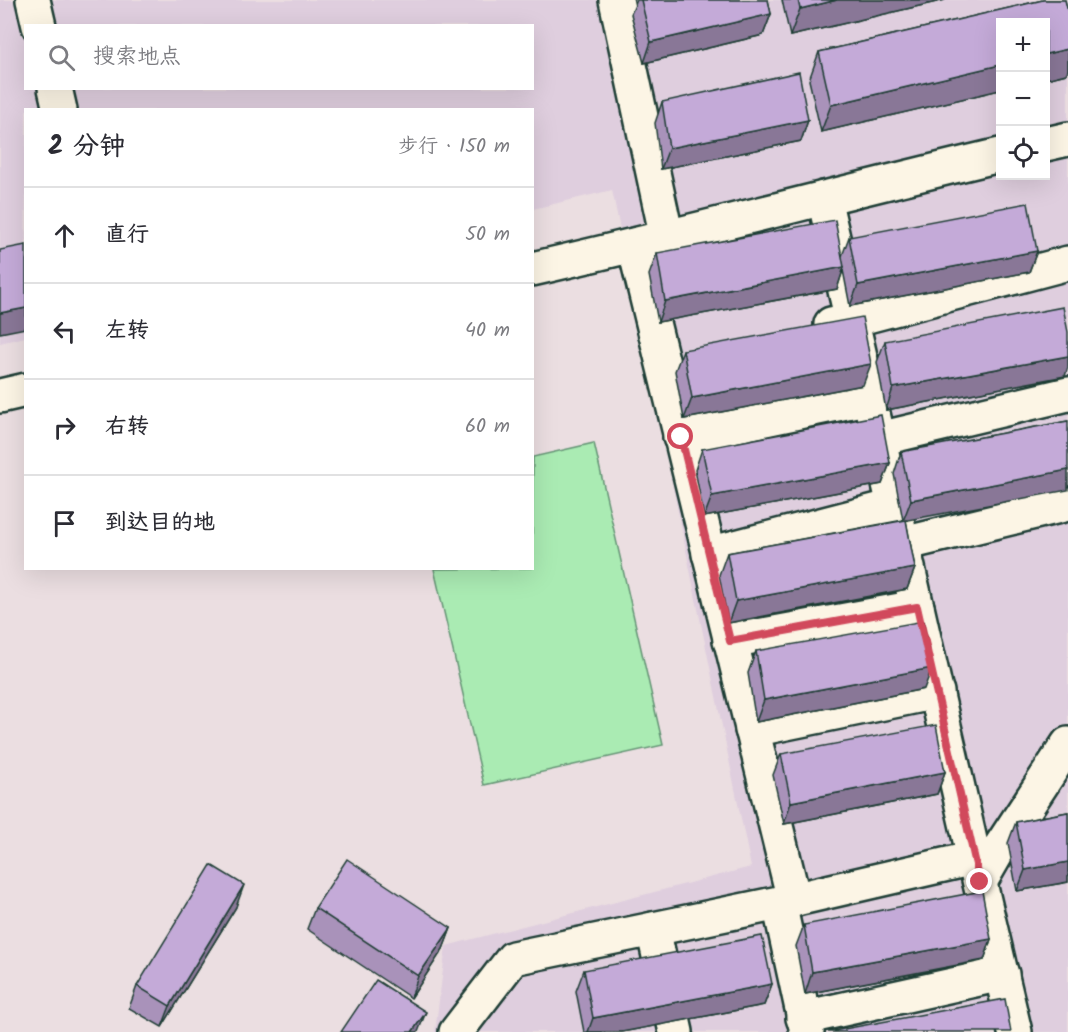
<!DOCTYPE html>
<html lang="zh">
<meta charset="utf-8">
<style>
body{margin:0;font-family:Kalam,"LXGW WenKai TC",sans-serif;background:#f7f7f7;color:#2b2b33}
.controls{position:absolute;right:18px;top:18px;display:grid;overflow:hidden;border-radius:0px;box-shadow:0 6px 24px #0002}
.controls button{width:54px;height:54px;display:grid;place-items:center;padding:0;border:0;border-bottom:2px solid #e1e1e2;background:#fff;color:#2b2b33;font:30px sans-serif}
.stop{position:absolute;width:18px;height:18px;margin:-14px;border:4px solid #d1495b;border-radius:50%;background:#fff}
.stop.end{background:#d1495b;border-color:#fff;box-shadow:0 2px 6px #0008}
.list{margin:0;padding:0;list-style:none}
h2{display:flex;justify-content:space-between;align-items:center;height:78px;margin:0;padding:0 24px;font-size:26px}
h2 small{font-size:20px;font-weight:400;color:#7c7c81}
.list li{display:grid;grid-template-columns:39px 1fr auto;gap:18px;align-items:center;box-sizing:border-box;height:96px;padding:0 24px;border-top:2px solid #e1e1e2}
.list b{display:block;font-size:22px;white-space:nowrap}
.list em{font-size:20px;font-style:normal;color:#7c7c81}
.icon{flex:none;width:33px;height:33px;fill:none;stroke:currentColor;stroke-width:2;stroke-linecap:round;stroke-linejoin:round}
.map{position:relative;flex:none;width:1068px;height:1032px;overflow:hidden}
.search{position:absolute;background:#fff;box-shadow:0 6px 24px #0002;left:24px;top:24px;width:510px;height:66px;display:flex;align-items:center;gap:15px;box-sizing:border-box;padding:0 21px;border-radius:0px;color:#7c7c81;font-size:22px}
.panel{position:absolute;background:#fff;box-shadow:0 6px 24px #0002;left:24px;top:108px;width:510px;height:462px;border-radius:0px}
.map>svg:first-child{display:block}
</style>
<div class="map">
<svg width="1068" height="1032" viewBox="0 0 1068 1032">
<rect width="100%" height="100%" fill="#ebdee1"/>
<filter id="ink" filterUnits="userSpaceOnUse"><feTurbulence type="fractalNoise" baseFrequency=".0167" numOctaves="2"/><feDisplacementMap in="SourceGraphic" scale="12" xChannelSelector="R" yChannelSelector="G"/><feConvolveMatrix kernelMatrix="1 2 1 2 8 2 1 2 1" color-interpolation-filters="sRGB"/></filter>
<g filter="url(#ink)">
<path fill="#dfcede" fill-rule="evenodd" d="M0,0h1068v1032h-633l11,-86 305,-79 -139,-677 -79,19 -1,-99h-506l-1,227 -25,6zM1000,22h46v154h-46zM26,26h506v62h-506z"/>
<polygon fill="#aaebb3" stroke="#649474" stroke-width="1.5" points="594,443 663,745 484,785 434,569 532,568 533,457"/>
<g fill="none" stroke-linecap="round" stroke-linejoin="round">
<defs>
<g id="street">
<polyline points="33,0 39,26"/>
<polyline points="616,0 667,238"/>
<polyline points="55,88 60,110"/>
<polyline points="1046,144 1068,139"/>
<polyline points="824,198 974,858 1015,1032"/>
<polyline points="634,245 794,900"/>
<path d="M532,269c157,-36 312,-77 468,-114"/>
<polyline points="831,324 852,320 1068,263"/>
<polyline points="0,396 26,390"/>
<polyline points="680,437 870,397"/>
<polyline points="879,439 1068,394"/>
<polyline points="903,544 1068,504"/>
<polyline points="709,554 894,506"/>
<polyline points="730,641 917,607"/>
<polyline points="752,730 937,692"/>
<polyline points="980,882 999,849 1068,744"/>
<polyline points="779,903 807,1032"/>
<polyline points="653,929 676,1032"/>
<polyline points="803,1018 1002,974"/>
<polyline points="456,1032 513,958 779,903 974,858"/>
</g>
</defs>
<use href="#street" stroke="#1f3d34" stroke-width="38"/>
<use href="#street" stroke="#fcf5e5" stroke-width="33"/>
</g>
<g fill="#a992ba" stroke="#1f3d34" stroke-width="1.5">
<polygon points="637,0 768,0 771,14 763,35 644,63 631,14"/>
<polygon points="782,0 945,0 790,36"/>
<polygon points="1043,0 1065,0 1068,12 1068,70 1066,74 1046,79 1046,22 1000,22 1000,90 821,132 809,80 819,52"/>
<polygon points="662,102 808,120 801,141 661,169 655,123"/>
<polygon points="849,237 1037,251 1029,272 850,306 843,270 837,289 658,322 649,275 657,253 842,256"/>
<polygon points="885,341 1065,376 886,410 877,362"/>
<polygon points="683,350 863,385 684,419 675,371"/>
<polygon points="1068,421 906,521 915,568 907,589 728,623 719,575 727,553 903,520 894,474 901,452"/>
<polygon points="702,449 890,463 882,484 704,517 695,470"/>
<polygon points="756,651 924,689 756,722 748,673"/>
<polygon points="781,754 945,772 937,794 784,824 773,775"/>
<polygon points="1068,812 1068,882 1017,891 1008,843 1016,822"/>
<polygon points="236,907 162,1027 129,1008 137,986"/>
<polygon points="315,908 451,928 443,949 411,998 307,929"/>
<polygon points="804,925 991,939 984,960 805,994 796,946"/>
<polygon points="584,970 772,984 764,1005 622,1032 584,1032 576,991"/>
</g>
<g fill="#897797" stroke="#1f3d34" stroke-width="1.5">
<polygon points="837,0 945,0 790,36 800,9"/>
<polygon points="771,14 763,35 644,63 651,42"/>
<polygon points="1068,49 1068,70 1066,74 1046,79 1046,54"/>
<polygon points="1000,65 1000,90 821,132 831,105"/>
<polygon points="808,120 801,141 661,169 669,148"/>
<polygon points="1037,251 1029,272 850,306 858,285"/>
<polygon points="844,267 837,289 658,322 665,301"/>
<polygon points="26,308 26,328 0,333 0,313"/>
<polygon points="1068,356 1068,367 1065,376 886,410 893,388"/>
<polygon points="871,364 863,385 684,419 692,398"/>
<polygon points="890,463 882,484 704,517 712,496"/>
<polygon points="1068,470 1068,490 903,521 911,500"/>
<polygon points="915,568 907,589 728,623 736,601"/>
<polygon points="932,668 924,689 756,722 764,700"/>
<polygon points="945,772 937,794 784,824 791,802"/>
<polygon points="1068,862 1068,882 1017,891 1025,870"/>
<polygon points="244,885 236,907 162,1027 170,1006"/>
<polygon points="451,928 443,949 411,998 418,976"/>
<polygon points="991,939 984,960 805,994 812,972"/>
<polygon points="772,984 764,1005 622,1032 588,1032 593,1018"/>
<polygon points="426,1012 418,1032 412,1032"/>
</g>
<g fill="#c4aad8" stroke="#1f3d34" stroke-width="1.5">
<polygon points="641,0 768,0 771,14 651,42"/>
<polygon points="798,0 837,0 800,9"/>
<polygon points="1043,0 1065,0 1068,12 1068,49 1046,54 1046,22 1000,22 1000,65 831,105 819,52"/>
<polygon points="799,72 808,120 669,148 662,102"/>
<polygon points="1028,203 1037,251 858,285 849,237"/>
<polygon points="835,220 844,267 665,301 657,253"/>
<polygon points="26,245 26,308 0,313 0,250"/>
<polygon points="1063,307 1068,332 1068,356 893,388 885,341"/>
<polygon points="862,317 871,364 692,398 683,350"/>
<polygon points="881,415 890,463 712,496 702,449"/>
<polygon points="1068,421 1068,470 911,500 901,452"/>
<polygon points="906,520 915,568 736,601 727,553"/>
<polygon points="923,621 932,668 764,700 756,651"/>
<polygon points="936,725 945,772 791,802 781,754"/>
<polygon points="1068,812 1068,862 1025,870 1016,822"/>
<polygon points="347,859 451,928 418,976 315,908"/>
<polygon points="211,865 244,885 170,1006 137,986"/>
<polygon points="982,891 991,939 812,972 804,925"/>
<polygon points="762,936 772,984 593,1018 584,970"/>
<polygon points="376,980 426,1012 412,1032 341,1032"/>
<polygon points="1005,999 1011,1032 828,1032"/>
</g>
</g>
<g fill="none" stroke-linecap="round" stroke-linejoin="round" filter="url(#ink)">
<polyline stroke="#d1495b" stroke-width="8" points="681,437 730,641 917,607 980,882"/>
</g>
</svg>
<div class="controls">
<button>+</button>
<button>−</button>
<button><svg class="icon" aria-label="locate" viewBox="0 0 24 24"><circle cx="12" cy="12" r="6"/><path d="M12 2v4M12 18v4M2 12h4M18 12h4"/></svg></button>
</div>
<div class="stop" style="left:681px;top:437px"></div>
<div class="stop end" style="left:980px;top:882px"></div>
<div class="search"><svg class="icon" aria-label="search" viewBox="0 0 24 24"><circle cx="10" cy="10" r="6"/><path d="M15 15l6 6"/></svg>搜索地点</div>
<section class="panel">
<h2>2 分钟<small>步行 · 150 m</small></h2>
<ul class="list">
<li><svg class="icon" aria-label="ahead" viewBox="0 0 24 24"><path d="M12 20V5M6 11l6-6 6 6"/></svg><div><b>直行</b></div><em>50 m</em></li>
<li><svg class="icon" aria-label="left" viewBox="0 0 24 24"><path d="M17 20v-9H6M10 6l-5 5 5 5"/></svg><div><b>左转</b></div><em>40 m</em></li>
<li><svg class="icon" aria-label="right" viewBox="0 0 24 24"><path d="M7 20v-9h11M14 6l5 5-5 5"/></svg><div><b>右转</b></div><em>60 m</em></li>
<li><svg class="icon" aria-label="arrive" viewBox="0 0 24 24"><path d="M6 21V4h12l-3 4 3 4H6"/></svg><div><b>到达目的地</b></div></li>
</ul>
</section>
</div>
